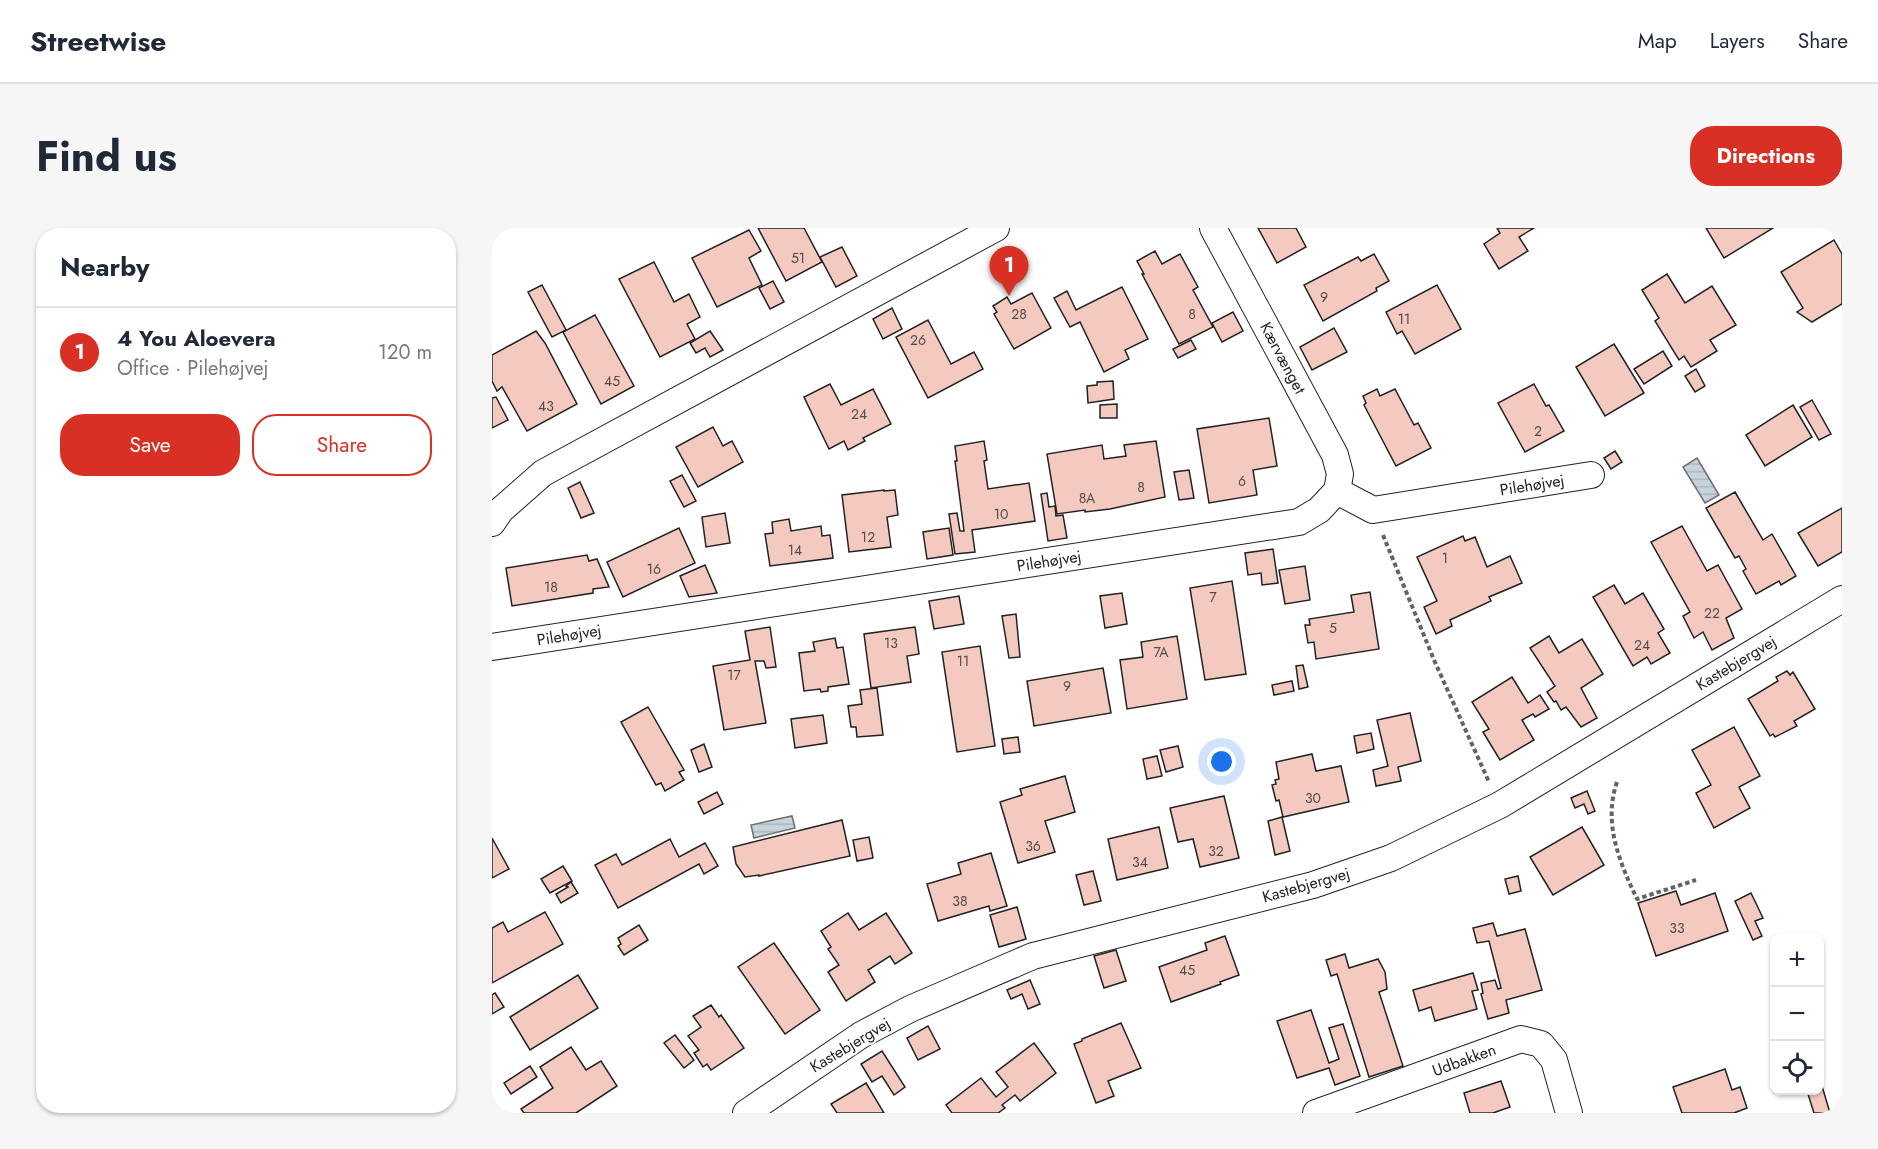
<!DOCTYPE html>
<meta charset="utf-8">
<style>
body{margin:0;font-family:Jost,sans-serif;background:#f6f6f7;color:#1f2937}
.controls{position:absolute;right:18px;bottom:18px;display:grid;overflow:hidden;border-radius:12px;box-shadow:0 2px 4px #0004}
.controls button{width:54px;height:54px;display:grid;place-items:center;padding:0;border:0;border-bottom:2px solid #e0e1e3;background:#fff;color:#1f2937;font:30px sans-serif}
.you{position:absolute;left:730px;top:534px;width:21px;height:21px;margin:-15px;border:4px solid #fff;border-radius:50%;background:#1a73e8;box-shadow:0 0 0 9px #1a73e833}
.badge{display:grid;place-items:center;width:39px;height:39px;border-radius:50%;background:#d93025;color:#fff;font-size:20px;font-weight:700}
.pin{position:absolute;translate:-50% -50px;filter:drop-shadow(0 2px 3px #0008)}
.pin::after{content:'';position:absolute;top:32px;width:21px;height:18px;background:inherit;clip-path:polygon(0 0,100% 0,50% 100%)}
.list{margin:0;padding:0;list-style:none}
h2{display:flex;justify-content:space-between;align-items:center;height:78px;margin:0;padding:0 24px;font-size:26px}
h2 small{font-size:20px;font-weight:400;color:#747a83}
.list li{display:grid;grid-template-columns:39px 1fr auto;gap:18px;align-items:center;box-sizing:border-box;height:90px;padding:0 24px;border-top:2px solid #e0e1e3}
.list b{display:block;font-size:22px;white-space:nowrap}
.list p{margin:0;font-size:20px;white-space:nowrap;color:#747a83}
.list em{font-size:20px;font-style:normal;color:#747a83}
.actions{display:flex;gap:12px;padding:18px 24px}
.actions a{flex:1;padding:14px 0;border:2px solid #d93025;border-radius:24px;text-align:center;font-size:21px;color:#d93025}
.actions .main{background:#d93025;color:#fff}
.icon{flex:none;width:33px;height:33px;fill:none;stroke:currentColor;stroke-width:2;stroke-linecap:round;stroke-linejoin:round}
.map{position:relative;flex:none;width:1350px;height:885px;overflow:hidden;border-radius:24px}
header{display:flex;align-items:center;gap:36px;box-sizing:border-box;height:84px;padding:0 30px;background:#fff;border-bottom:2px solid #e0e1e3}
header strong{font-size:28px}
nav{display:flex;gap:33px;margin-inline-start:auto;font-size:21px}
.intro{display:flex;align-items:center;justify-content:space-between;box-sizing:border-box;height:144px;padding:0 36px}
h1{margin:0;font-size:42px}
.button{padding:15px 27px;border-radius:24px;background:#d93025;color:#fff;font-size:21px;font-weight:700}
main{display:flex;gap:36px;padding:0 36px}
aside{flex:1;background:#fff;border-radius:24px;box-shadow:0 2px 4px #0004}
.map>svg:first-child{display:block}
</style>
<header>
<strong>Streetwise</strong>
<nav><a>Map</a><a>Layers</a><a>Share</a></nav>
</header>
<div class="intro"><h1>Find us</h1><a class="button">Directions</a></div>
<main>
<aside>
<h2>Nearby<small></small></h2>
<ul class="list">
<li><span class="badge">1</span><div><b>4 You Aloevera</b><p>Office · Pilehøjvej</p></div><em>120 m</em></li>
</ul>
<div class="actions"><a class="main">Save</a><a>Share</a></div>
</aside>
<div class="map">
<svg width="1350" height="885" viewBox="0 0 1350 885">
<defs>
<pattern id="water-rules" width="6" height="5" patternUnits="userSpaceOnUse" patternTransform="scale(1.5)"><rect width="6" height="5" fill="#c7d3dd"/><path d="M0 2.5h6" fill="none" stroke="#abb5bd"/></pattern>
</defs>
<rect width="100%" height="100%" fill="#fff"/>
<g fill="url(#water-rules)" stroke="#6f6f6f" stroke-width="1.5">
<polygon points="1205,230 1227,267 1213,275 1191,239"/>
<polygon points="300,588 303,600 262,610 259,597"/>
</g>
<g fill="#f3c9c0" stroke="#222" stroke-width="1.5">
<polygon points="266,0 312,0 330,34 294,53"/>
<polygon points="766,0 804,0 814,19 785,35"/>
<polygon points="1005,0 1042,0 1027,9 1036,23 1007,41 992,16 1008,5"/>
<polygon points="1214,0 1281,0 1232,30"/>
<polygon points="257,2 269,23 257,30 270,57 225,79 200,30"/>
<polygon points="1342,12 1350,26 1350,76 1320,94 1305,84 1311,80 1289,44"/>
<polygon points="350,19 365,48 344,59 328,29"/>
<polygon points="663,23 670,36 688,26 706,59 701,62 721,99 687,116 650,46 652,46 645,33"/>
<polygon points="882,26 897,53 884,60 885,63 831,93 812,57 866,29 869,33"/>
<polygon points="162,34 182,74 197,66 208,89 195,96 203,111 168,129 127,51"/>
<polygon points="1175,46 1193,75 1220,58 1244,97 1218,112 1225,123 1199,139 1192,128 1187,132 1163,93 1167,90 1150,62"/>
<polygon points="281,53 292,74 278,81 267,60"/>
<polygon points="50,57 74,102 60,109 36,64"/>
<polygon points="945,57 969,101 923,126 910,103 905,106 894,84"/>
<polygon points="630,59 656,111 633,122 637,131 612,144 588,94 578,99 562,70 575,63 584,82"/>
<polygon points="540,65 559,100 522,121 502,86 505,84 501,78 515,69 519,76"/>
<polygon points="400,80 410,101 391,111 381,91"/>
<polygon points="741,84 751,103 730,114 720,95"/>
<polygon points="103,87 142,158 109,176 71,104"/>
<polygon points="436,92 459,136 482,124 491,141 436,170 404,109"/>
<polygon points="842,100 855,124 820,142 808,119"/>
<polygon points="44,103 53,115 85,176 35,203 10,159 5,163 0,153 0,127"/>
<polygon points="218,103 231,122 218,129 213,120 204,125 198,115"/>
<polygon points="699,112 704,121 686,130 681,121"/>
<polygon points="1122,116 1152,165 1113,188 1084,139"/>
<polygon points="1171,123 1180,138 1152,156 1142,141"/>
<polygon points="1204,141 1213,158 1203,164 1193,148"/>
<polygon points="621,153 622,171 596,175 595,158 605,157 605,154"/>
<polygon points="338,156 349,177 381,161 399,196 371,210 373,213 356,222 352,213 337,221 312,169"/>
<polygon points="1042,156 1054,178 1057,177 1072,203 1033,224 1006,175"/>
<polygon points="885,161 888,168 903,161 922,197 926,195 939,220 904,238 872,177 874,175 871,168"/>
<polygon points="4,169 16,192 0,200 0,170"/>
<polygon points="1320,172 1339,206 1327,212 1308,179"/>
<polygon points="625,176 625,190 608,190 608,177"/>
<polygon points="1301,177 1320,209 1273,238 1254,207"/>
<polygon points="777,190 785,238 761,242 765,267 717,275 705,201"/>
<polygon points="221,199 231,218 240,213 251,234 206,259 184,219"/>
<polygon points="492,213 495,232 492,233 496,261 537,255 543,293 480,302 483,324 463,326 457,286 465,285 468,303 472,303 463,233 465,233 463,218"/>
<polygon points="664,213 673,269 618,281 593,284 593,282 565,286 555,226 610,217 612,231 634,228 632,217"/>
<polygon points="1123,223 1130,234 1119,241 1112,230"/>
<polygon points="697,242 702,270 687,272 682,244"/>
<polygon points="190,247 204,273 192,279 178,253"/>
<polygon points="88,254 102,285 89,290 76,260"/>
<polygon points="392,262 392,263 403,262 406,287 395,289 399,319 357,324 350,267"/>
<polygon points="1243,264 1271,312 1280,306 1304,348 1289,357 1287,353 1264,366 1251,343 1254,341 1247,328 1243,330 1214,280"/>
<polygon points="555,265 557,279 563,278 564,288 571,287 575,310 556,313 549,266"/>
<polygon points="1350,280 1350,324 1326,338 1306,305"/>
<polygon points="233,285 238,315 214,319 210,289"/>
<polygon points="297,291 299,303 329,298 330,308 338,307 341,330 278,338 273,306 281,305 280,294"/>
<polygon points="1190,298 1215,343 1226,337 1250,381 1234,390 1242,410 1220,422 1211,404 1202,410 1191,388 1198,384 1159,314"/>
<polygon points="187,300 203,335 131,369 115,334"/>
<polygon points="457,300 461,327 435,331 431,304"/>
<polygon points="971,308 973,313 983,309 995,339 1018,328 1030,355 997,369 999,373 958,392 960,398 944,406 932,379 945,373 925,329"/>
<polygon points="781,321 786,355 770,357 769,345 756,347 753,325"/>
<polygon points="95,327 97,333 105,331 117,359 101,361 101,365 20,378 14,340"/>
<polygon points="213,337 225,365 197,369 188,348"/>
<polygon points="813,338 818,372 793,376 787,342"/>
<polygon points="740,353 754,446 713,452 698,360"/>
<polygon points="1122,357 1133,376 1151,365 1172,401 1166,405 1178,425 1159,436 1155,429 1141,438 1101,369"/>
<polygon points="878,364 887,421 824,431 822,414 816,415 813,397 818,397 817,391 862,384 859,367"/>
<polygon points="630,365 635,396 613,400 608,368"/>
<polygon points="467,368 472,396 442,401 437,373"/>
<polygon points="524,386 528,429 517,430 510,388"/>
<polygon points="278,399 284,439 274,440 272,433 263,433 274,495 232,502 221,438 258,432 253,403"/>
<polygon points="423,399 427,426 415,428 419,454 379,460 372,406"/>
<polygon points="685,408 695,471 635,481 628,432 651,429 649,414"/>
<polygon points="1057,408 1067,425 1090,411 1111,446 1089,460 1105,490 1089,499 1074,479 1069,482 1064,473 1062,474 1055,464 1063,458 1038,420"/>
<polygon points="343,410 345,420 351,419 357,456 336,459 336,463 329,464 328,461 312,463 307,425 323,423 321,414"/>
<polygon points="488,418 503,518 465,524 450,424"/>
<polygon points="811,437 816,459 807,461 804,438"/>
<polygon points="611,440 619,485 542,498 535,453"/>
<polygon points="1295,443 1298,447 1301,444 1323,481 1302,493 1305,498 1283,509 1281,506 1278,508 1256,471 1286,453 1284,449"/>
<polygon points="1020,449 1036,475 1048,467 1057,481 1043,489 1041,486 1030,492 1042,512 1008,532 991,504 997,501 980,474"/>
<polygon points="800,453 802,463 782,467 780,457"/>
<polygon points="385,460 391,507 365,509 364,499 359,499 356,478 370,476 368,462"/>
<polygon points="156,479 192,542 187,544 192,552 173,563 169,555 164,557 129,494"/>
<polygon points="918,485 929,533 906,539 909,553 884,558 881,542 896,538 885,492"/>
<polygon points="331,487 335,515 303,520 299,491"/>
<polygon points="1242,499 1268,548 1247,559 1258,580 1222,600 1204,565 1219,557 1200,522"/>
<polygon points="879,505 882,521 865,525 862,508"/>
<polygon points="526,509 528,524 512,526 510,511"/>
<polygon points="212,516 220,539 207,544 199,522"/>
<polygon points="686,518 691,539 674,544 668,522"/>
<polygon points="820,526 824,543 849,538 857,574 791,589 787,572 784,573 780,557 784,556 783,552 787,551 784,534"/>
<polygon points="665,528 670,548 655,551 651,531"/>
<polygon points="573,548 583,584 553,593 563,624 526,635 508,574 530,567 528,561"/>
<polygon points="1095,563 1103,583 1096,586 1092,576 1083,580 1079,570"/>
<polygon points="225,564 231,576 212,586 206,574"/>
<polygon points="732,568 747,630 708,639 701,611 686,614 678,580"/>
<polygon points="790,589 798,623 783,627 776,593"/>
<polygon points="350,592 358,628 267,648 267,647 253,649 244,636 241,619"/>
<polygon points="667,599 676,640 625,652 616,611"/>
<polygon points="1090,599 1112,637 1061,667 1038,629"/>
<polygon points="377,609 381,630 365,633 361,612"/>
<polygon points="0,610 17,641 0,650"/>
<polygon points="178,611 187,629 213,615 226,638 212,646 207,636 126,680 103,637 124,626 130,637"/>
<polygon points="499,625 515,678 498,683 497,678 446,693 435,656 469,646 466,635"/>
<polygon points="71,638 80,653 58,665 49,651"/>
<polygon points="601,643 609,673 592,677 584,647"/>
<polygon points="1026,648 1029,663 1017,666 1013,651"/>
<polygon points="79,654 86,665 69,675 64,666 76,659 74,658"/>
<polygon points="1184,663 1189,677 1223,665 1236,703 1164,728 1146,675"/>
<polygon points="1259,665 1271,690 1263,693 1270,708 1261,712 1243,673"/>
<polygon points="525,679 534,711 507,719 498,687"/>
<polygon points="53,684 71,716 0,755 0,700 11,694 16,704"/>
<polygon points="356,685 367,702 394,685 420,725 403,736 398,728 376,742 383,754 354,773 336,744 347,737 336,721 339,719 329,703"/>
<polygon points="1001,695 1005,708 1033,701 1050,762 1014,772 1017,785 996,791 989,766 991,765 989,755 1003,752 1006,761 1009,760 997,713 985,715 981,700"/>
<polygon points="147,697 156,712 132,727 126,718 129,716 126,710"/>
<polygon points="733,708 747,747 728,754 729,756 679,774 667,739 715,722 713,715"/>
<polygon points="282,715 328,782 293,806 246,739"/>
<polygon points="624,722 634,753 612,760 602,728"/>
<polygon points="853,726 857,740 886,731 893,744 895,761 887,764 911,838 877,849 845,746 839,748 834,732"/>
<polygon points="981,745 986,762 980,763 985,781 943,793 939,779 927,783 921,762"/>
<polygon points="86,747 106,780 38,822 18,789"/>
<polygon points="538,752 548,776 536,781 530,766 519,771 515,762"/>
<polygon points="3,765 12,779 0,786 0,767"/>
<polygon points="219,777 227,789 229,787 252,820 219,842 215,836 211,839 202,825 207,822 196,808 209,799 201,788"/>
<polygon points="819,782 837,835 847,831 837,800 851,796 868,848 843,857 837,840 805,850 785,793"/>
<polygon points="629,795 649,840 616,853 622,868 604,875 582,816 590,813 590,811"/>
<polygon points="436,798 448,821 426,832 415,810"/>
<polygon points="183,807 202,832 192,840 172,815"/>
<polygon points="542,815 564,845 528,873 523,867 510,877 513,880 506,885 460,885 454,877 489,850 504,869 516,859 504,844"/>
<polygon points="79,819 94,842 109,833 125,858 84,885 32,885 29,881 61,860 48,839"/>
<polygon points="390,823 413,859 402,867 390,848 380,854 369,836"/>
<polygon points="38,838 45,849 19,866 12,855"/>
<polygon points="1233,841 1240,862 1248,859 1255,880 1242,885 1190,885 1181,859"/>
<polygon points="1009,853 1018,879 1001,885 978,885 972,865"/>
<polygon points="374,855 392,885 345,885 339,876"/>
<polygon points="1328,858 1330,858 1338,885 1322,885 1315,863 1328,862"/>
</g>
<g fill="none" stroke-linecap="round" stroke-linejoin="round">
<defs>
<g id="minor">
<polyline points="721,0 843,227 848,246 845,263"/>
<polyline points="845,263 881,282 1099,247"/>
<polyline points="0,295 9,282 51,245 504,0"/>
<polyline points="0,419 807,294 827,282 845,263"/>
<polyline points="254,885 369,807 418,781 541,728 821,657 899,630 1008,577 1350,371"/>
<polyline points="824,885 1029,811 1049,816 1062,832 1077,885"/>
</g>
</defs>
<use href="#minor" stroke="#222" stroke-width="28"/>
<g stroke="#646464" stroke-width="4" stroke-dasharray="4.5 3" stroke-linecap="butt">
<polyline points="891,307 942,432 997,554"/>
<path d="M1125,554c-14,41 2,79 20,117l59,-19"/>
</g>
<use href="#minor" stroke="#fff" stroke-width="26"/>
</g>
<g text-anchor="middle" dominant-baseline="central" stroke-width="4.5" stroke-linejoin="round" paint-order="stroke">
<g font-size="14" fill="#564c4a">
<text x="306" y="30">51</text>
<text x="832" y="69">9</text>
<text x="527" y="86">28</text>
<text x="700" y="86">8</text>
<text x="912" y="91">11</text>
<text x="426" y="112">26</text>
<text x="120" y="153">45</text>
<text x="54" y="178">43</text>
<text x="367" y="186">24</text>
<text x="1046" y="203">2</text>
<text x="750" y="253">6</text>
<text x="649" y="259">8</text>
<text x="595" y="270">8A</text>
<text x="509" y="286">10</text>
<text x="376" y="309">12</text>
<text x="303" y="322">14</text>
<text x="953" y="330">1</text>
<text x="162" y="341">16</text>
<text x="59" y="359">18</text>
<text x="721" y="369">7</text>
<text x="1220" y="385">22</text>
<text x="841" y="400">5</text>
<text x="399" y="415">13</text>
<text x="1150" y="417">24</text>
<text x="669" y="424">7A</text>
<text x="471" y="433">11</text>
<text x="242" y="447">17</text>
<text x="575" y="458">9</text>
<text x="821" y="570">30</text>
<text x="541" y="618">36</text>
<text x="724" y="623">32</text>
<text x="648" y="634">34</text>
<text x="468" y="673">38</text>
<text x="1185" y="700">33</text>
<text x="695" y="742">45</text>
</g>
<g font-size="16" fill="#222" stroke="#fff">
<text transform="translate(791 130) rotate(62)">Kærvænget</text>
<text transform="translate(1040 257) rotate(-9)">Pilehøjvej</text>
<text transform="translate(557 333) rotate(-9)">Pilehøjvej</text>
<text transform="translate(77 407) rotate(-9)">Pilehøjvej</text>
<text transform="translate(1244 435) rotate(-31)">Kastebjergvej</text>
<text transform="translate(814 657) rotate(-16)">Kastebjergvej</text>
<text transform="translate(358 817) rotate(-31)">Kastebjergvej</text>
<text transform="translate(972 832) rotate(-20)">Udbakken</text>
</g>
</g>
</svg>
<div class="controls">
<button>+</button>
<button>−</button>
<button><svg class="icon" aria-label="locate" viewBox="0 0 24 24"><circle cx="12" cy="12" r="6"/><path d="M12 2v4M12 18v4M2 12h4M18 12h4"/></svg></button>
</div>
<div class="you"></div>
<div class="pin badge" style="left:517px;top:68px">1</div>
</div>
</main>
